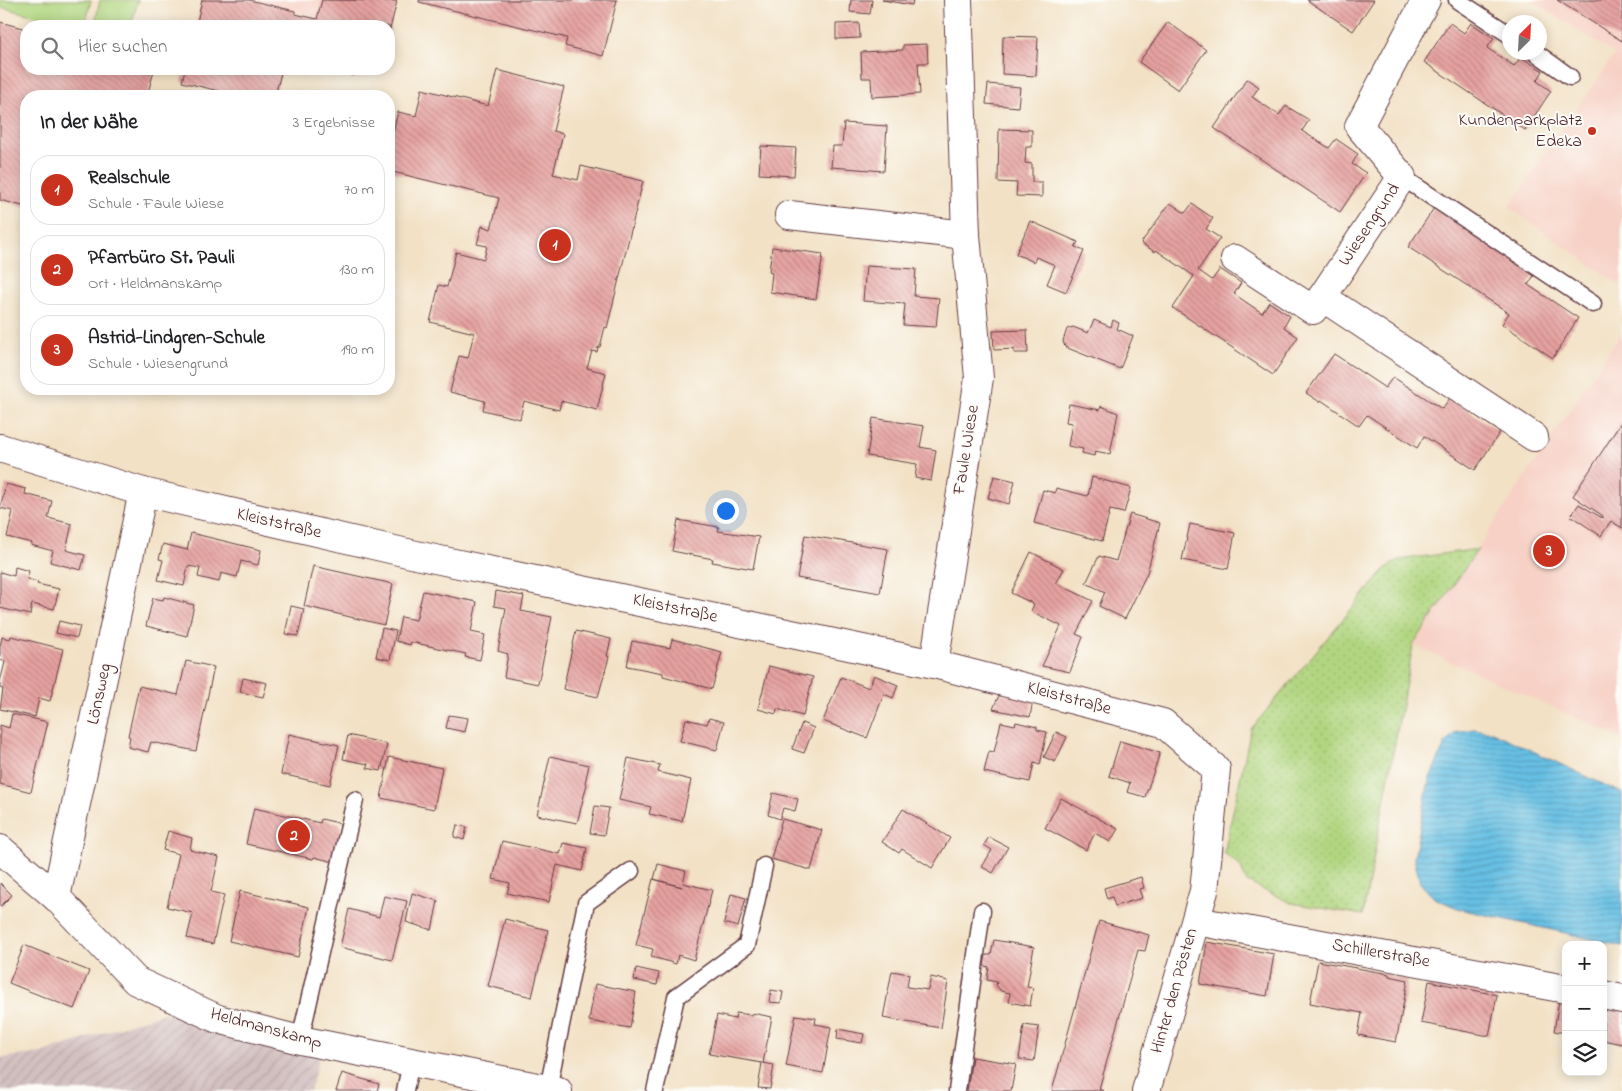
<!DOCTYPE html>
<html lang="de">
<meta charset="utf-8">
<style>
body{margin:0;font-family:"Indie Flower",sans-serif;background:#f2f2f2;color:#202124}
.controls{position:absolute;right:15px;bottom:15px;display:grid;overflow:hidden;border-radius:10px;box-shadow:0 2px 12px #0003}
.controls button{width:45px;height:45px;display:grid;place-items:center;padding:0;border:0;border-bottom:1px solid #e0e0e0;background:#fff;color:#202124;font:25px sans-serif}
.compass{position:absolute;left:1502px;top:15px;width:45px;height:45px;border-radius:50%;background:#fff;box-shadow:0 2px 12px #0003;rotate:24deg}
.you{position:absolute;left:725px;top:510px;width:18px;height:18px;margin:-12px;border:4px solid #fff;border-radius:50%;background:#1a73e8;box-shadow:0 0 0 8px #1a73e833}
.badge{display:grid;place-items:center;width:32px;height:32px;border-radius:50%;background:#c8321e;color:#fff;font-size:16px;font-weight:700}
.pin{position:absolute;translate:-50% -50%;border:2px solid #fff;box-shadow:0 1px 5px #0006}
.list{margin:0;padding:0;list-style:none}
h2{display:flex;justify-content:space-between;align-items:center;height:65px;margin:0;padding:0 20px;font-size:21px}
h2 small{font-size:16px;font-weight:400;color:#757577}
.list li{display:grid;grid-template-columns:32px 1fr auto;gap:15px;align-items:center;box-sizing:border-box;height:70px;margin:0 10px 10px;padding:0 10px;border:1px solid #e0e0e0;border-radius:20px}
.list b{display:block;font-size:19px;white-space:nowrap}
.list p{margin:0;font-size:16px;white-space:nowrap;color:#757577}
.list em{font-size:16px;font-style:normal;color:#757577}
.icon{flex:none;width:28px;height:28px;fill:none;stroke:currentColor;stroke-width:2;stroke-linecap:round;stroke-linejoin:round}
.map{position:relative;flex:none;width:1622px;height:1091px;overflow:hidden}
.search{position:absolute;background:#fff;box-shadow:0 2px 12px #0003;left:20px;top:20px;width:375px;height:55px;display:flex;align-items:center;gap:12px;box-sizing:border-box;padding:0 18px;border-radius:20px;color:#757577;font-size:19px}
.panel{position:absolute;background:#fff;box-shadow:0 2px 12px #0003;left:20px;top:90px;width:375px;height:305px;border-radius:20px}
.map>svg:first-child{display:block}
</style>
<div class="map">
<svg width="1622" height="1091" viewBox="0 0 1622 1091">
<defs>
<pattern id="industrial-furrows" width="10" height="10" patternUnits="userSpaceOnUse" patternTransform="scale(1.25)"><rect width="10" height="10" fill="#d2bfbf"/><path d="M-1 1l2-2M0 10L10 0M9 11l2-2" fill="none" stroke="#b6a4a4"/></pattern>
<pattern id="grass-dots" width="8" height="8" patternUnits="userSpaceOnUse" patternTransform="scale(1.25)"><rect width="8" height="8" fill="#b1d680"/><path d="M2 2h.1M6 6h.1" fill="none" stroke="#9ab76f" stroke-width="1.8" stroke-linecap="round"/></pattern>
<pattern id="water-rules" width="6" height="5" patternUnits="userSpaceOnUse" patternTransform="scale(1.25)"><rect width="6" height="5" fill="#66c0e4"/><path d="M0 2.5h6" fill="none" stroke="#569bb9"/></pattern>
<pattern id="building-back-hatch" width="6" height="6" patternUnits="userSpaceOnUse" patternTransform="scale(1.25)"><rect width="6" height="6" fill="#e6a2a0"/><path d="M-1 5l2 2M0 0l6 6M5-1l2 2" fill="none" stroke="#bc8383"/></pattern>
</defs>
<rect width="100%" height="100%" fill="#fdfcf7"/>
<filter id="ink" filterUnits="userSpaceOnUse"><feTurbulence type="fractalNoise" baseFrequency=".02" numOctaves="2"/><feDisplacementMap in="SourceGraphic" scale="10" xChannelSelector="R" yChannelSelector="G"/><feConvolveMatrix kernelMatrix="1 2 1 2 8 2 1 2 1" color-interpolation-filters="sRGB"/></filter>
<filter id="wash" filterUnits="userSpaceOnUse"><feTurbulence type="fractalNoise" baseFrequency=".0096" numOctaves="4" result="noise"/><feDisplacementMap in="SourceGraphic" scale="20" xChannelSelector="R" yChannelSelector="G"/><feGaussianBlur stdDeviation="1.12" result="paint"/><feColorMatrix in="noise" values="0 0 0 0 0 0 0 0 0 0 0 0 0 0 0 0 0 1.4 0 .05"/><feComposite in="paint" operator="in"/></filter>
<g filter="url(#wash)">
<rect width="100%" height="100%" fill="#f2e1c5"/>
<g fill="#f7d1c6">
<polygon points="252,0 321,0 316,17"/>
<polygon points="1531,0 1622,0 1621,286 1509,207 1615,54"/>
<polygon points="1622,332 1622,738 1413,645"/>
</g>
<polygon fill="url(#industrial-furrows)" points="164,1013 320,1056 310,1091 0,1091 0,1058 41,1053"/>
<polygon fill="url(#grass-dots)" stroke="#7e7a56" points="1478,549 1413,645 1363,915 1291,903 1247,882 1240,866 1224,853 1251,729 1385,569 1399,560"/>
<g fill="#b1d680" stroke="#7e7a56">
<polygon points="0,0 91,0 85,26 76,26 0,7"/>
<polygon points="100,0 138,0 131,26 107,26 95,23"/>
</g>
<polygon fill="url(#water-rules)" stroke="#587088" points="1474,729 1492,732 1622,793 1622,946 1460,909 1434,898 1420,883 1414,858 1429,780 1445,744 1456,732"/>
<g id="blocks">
<g fill="url(#building-back-hatch)">
<polygon points="202,0 249,0 295,11 295,14 317,19 322,0 397,1 389,33 389,26 196,26"/>
<polygon points="419,0 617,0 603,56 565,46 567,38 419,2"/>
<polygon points="851,0 872,0 870,14 850,12"/>
<polygon points="882,0 913,0 912,5"/>
<polygon points="1307,0 1374,0 1353,31"/>
<polygon points="1557,0 1622,0 1622,41"/>
<polygon points="0,22 26,29 26,69 144,69 154,71 147,96 26,96 26,207 0,200"/>
<polygon points="1168,22 1206,50 1178,90 1139,62"/>
<polygon points="859,23 860,38 836,39 836,24"/>
<polygon points="1450,23 1464,33 1471,23 1494,38 1487,48 1514,66 1521,57 1543,71 1537,81 1551,91 1525,130 1424,62"/>
<polygon points="1003,36 1038,37 1036,76 1002,74"/>
<polygon points="927,44 928,63 918,63 920,94 872,97 871,78 862,78 861,52 903,50 903,45"/>
<polygon points="185,69 282,69 275,96 240,96 182,82"/>
<polygon points="328,69 356,69 354,76"/>
<polygon points="497,70 564,87 553,131 563,134 553,174 578,180 581,166 643,181 607,328 605,327 600,347 598,347 597,352 592,351 587,368 606,373 597,410 561,401 559,410 524,401 520,419 483,410 485,401 450,392 459,356 468,358 474,333 430,322 439,285 447,287 456,252 484,259 487,246 477,244 482,226 491,229 499,198 389,171 389,147 398,112 416,116 422,89 488,106"/>
<polygon points="1247,79 1259,87 1252,97 1279,115 1286,106 1309,120 1302,131 1329,148 1336,139 1358,154 1352,164 1366,173 1340,212 1214,128"/>
<polygon points="988,84 1020,87 1018,107 986,104"/>
<polygon points="844,123 887,126 884,171 831,167 833,146 842,146"/>
<polygon points="999,129 1032,130 1032,147 1026,147 1025,163 1032,164 1032,182 1042,182 1042,197 1016,196 1017,183 998,182"/>
<polygon points="761,146 796,148 794,176 759,174"/>
<polygon points="1170,203 1185,213 1192,204 1213,218 1206,229 1220,238 1198,270 1212,280 1220,269 1241,283 1234,294 1262,313 1269,302 1290,316 1284,327 1298,337 1273,375 1173,308 1194,276 1156,250 1155,252 1141,243"/>
<polygon points="1434,208 1535,274 1528,285 1578,318 1553,358 1502,324 1509,313 1408,247"/>
<polygon points="1030,221 1078,242 1075,247 1084,251 1066,292 1047,284 1055,265 1036,257 1034,262 1016,254"/>
<polygon points="772,247 823,254 816,299 770,292 772,273 769,272"/>
<polygon points="866,266 916,269 914,296 939,298 936,327 903,325 905,304 863,301"/>
<polygon points="1094,320 1111,327 1113,320 1119,323 1117,329 1133,336 1120,369 1065,347 1063,341 1067,329 1073,327 1088,333"/>
<polygon points="1027,330 1028,353 1014,353 1014,349 994,350 993,331"/>
<polygon points="1334,354 1385,388 1393,377 1442,409 1450,398 1500,432 1475,470 1424,436 1417,448 1367,415 1359,426 1321,400 1320,402 1306,393"/>
<polygon points="1069,404 1100,410 1101,406 1118,413 1110,454 1095,451 1094,456 1082,453 1083,449 1068,446 1072,423 1066,422"/>
<polygon points="873,418 924,426 920,447 936,450 931,481 915,478 917,464 867,456"/>
<polygon points="1622,421 1622,528 1611,521 1601,536 1571,516 1579,504 1602,518 1603,516 1573,496"/>
<polygon points="994,476 1015,481 1009,504 988,498"/>
<polygon points="1092,477 1131,488 1124,513 1110,510 1102,541 1034,523 1043,490 1055,493 1056,488 1088,496"/>
<polygon points="6,484 26,489 25,494 52,501 48,518 72,524 66,550 85,555 81,570 50,562 53,551 31,545 32,543 7,537 13,511 0,508"/>
<polygon points="1130,514 1160,523 1147,573 1125,619 1099,606 1105,592 1086,583 1099,556 1116,561"/>
<polygon points="678,520 719,527 718,531 759,537 753,569 712,562 713,559 672,551"/>
<polygon points="1190,524 1235,533 1228,569 1182,560"/>
<polygon points="191,533 261,550 258,565 241,561 237,577 221,573 219,582 198,577 200,568 188,566 184,586 158,580 163,560 159,559 163,544 187,550"/>
<polygon points="805,535 888,549 880,593 797,578"/>
<polygon points="1031,552 1064,569 1056,583 1093,601 1076,634 1083,637 1070,672 1042,666 1061,626 1031,611 1034,604 1011,593"/>
<polygon points="313,566 393,584 384,625 304,606"/>
<polygon points="15,567 29,571 27,579 38,582 37,584 59,589 54,609 32,604 30,615 0,608 0,572 14,576"/>
<polygon points="423,591 477,602 471,632 485,635 480,660 465,657 466,654 411,642 410,645 396,641 401,617 416,620"/>
<polygon points="496,591 524,596 521,611 552,617 538,684 504,677 508,654 498,651 506,608 494,606"/>
<polygon points="164,597 194,605 187,636 146,626 153,598 163,600"/>
<polygon points="291,606 304,609 298,636 285,634"/>
<polygon points="59,621 80,626 77,638 56,633"/>
<polygon points="382,628 396,631 390,660 376,657"/>
<polygon points="576,631 611,639 607,656 609,657 598,697 563,689"/>
<polygon points="11,636 63,649 50,701 39,698 35,717 0,709 3,689 0,688 0,682 5,662 0,660 0,646 2,637 10,639"/>
<polygon points="672,639 722,652 712,689 663,676 663,673 627,666 632,641 670,648"/>
<polygon points="186,661 214,667 196,751 151,742 148,752 128,747 130,737 128,736 139,686 178,695"/>
<polygon points="769,666 813,677 803,716 777,709 776,714 758,709"/>
<polygon points="874,675 898,685 893,698 884,694 867,738 823,721 841,677 869,688"/>
<polygon points="243,678 267,683 263,697 240,692"/>
<polygon points="1000,693 1033,700 1030,717 993,709"/>
<polygon points="12,714 48,722 31,792 0,784 0,725 9,728"/>
<polygon points="449,715 468,718 465,732 446,728"/>
<polygon points="709,718 724,722 717,750 680,741 686,719 707,724"/>
<polygon points="1001,722 1015,725 1016,722 1037,727 1037,730 1047,732 1040,765 1034,763 1030,782 984,772 989,751 994,752"/>
<polygon points="802,723 814,728 804,753 792,749"/>
<polygon points="1056,732 1067,737 1055,762 1044,757"/>
<polygon points="289,734 339,745 330,785 281,774"/>
<polygon points="348,735 387,744 381,771 367,768 368,764 343,759"/>
<polygon points="1120,741 1160,753 1145,797 1127,792 1130,783 1109,776"/>
<polygon points="550,756 589,765 585,783 587,784 577,823 537,815"/>
<polygon points="389,757 442,768 434,809 381,798"/>
<polygon points="628,758 660,765 658,772 691,780 682,821 649,814 651,807 619,800"/>
<polygon points="773,793 798,799 795,811 783,808 780,819 768,815"/>
<polygon points="1061,798 1118,829 1110,842 1095,833 1086,850 1045,828"/>
<polygon points="595,806 609,808 604,835 590,833"/>
<polygon points="254,808 320,823 321,819 339,823 341,829 334,862 314,857 313,859 246,844"/>
<polygon points="903,809 950,838 932,868 902,849 899,853 882,842"/>
<polygon points="782,819 822,830 811,870 771,859"/>
<polygon points="457,825 467,827 464,840 454,837"/>
<polygon points="168,831 192,838 190,850 219,857 211,892 224,895 213,944 187,938 193,913 167,907 179,854 163,850"/>
<polygon points="989,837 1008,847 993,873 982,867 992,850 984,845"/>
<polygon points="502,841 560,854 563,843 587,848 582,871 557,865 549,902 507,893 510,883 493,879"/>
<polygon points="658,864 686,871 683,883 712,890 694,960 678,955 676,964 663,960 651,957 653,949 636,945 653,879 682,887 654,879"/>
<polygon points="1141,877 1144,888 1139,889 1142,898 1115,906 1112,897 1107,899 1104,888"/>
<polygon points="0,883 12,895 0,907"/>
<polygon points="240,891 309,907 298,957 229,941"/>
<polygon points="412,893 438,901 432,930 406,922"/>
<polygon points="731,894 746,898 738,927 724,923"/>
<polygon points="384,896 407,901 392,960 340,947 349,909 379,917"/>
<polygon points="505,919 548,930 532,997 488,986"/>
<polygon points="1099,921 1149,935 1145,951 1138,950 1099,1089 1104,1091 1052,1091"/>
<polygon points="994,940 1034,947 1027,987 1033,988 1030,1006 1009,1002 1010,993 1001,991 996,985 997,982 987,980 989,967 984,966 986,955 991,955"/>
<polygon points="1207,942 1274,954 1267,996 1200,984"/>
<polygon points="24,945 89,971 74,1009 9,983"/>
<polygon points="1318,961 1389,974 1389,976 1408,980 1396,1042 1358,1035 1362,1013 1310,1003"/>
<polygon points="636,968 659,973 657,985 634,980"/>
<polygon points="892,971 909,974 907,987 928,990 931,977 948,981 941,1028 883,1018"/>
<polygon points="1429,981 1497,995 1489,1036 1421,1023"/>
<polygon points="595,984 636,992 630,1028 589,1021"/>
<polygon points="771,990 783,992 781,1003 769,1002"/>
<polygon points="1560,994 1566,995 1566,1033 1554,1031"/>
<polygon points="1603,1002 1622,1006 1622,1044 1603,1040"/>
<polygon points="736,1013 752,1015 752,1013 772,1017 763,1063 774,1065 770,1089 758,1088 762,1063 709,1054 717,1015 735,1019"/>
<polygon points="796,1015 816,1018 815,1024 831,1027 823,1073 786,1066"/>
<polygon points="1024,1025 1039,1027 1034,1061 1019,1059"/>
<polygon points="838,1029 864,1034 862,1043 837,1039"/>
<polygon points="972,1057 1016,1064 1011,1091 967,1091"/>
<polygon points="342,1073 379,1084 377,1091 336,1091"/>
</g>
</g>
</g>
<g filter="url(#ink)">
<use href="#blocks" fill-opacity="0" stroke="#633c42" stroke-width="1"/>
<g fill="none" stroke-linecap="round" stroke-linejoin="round">
<defs>
<g id="service">
<polyline points="1457,0 1510,35"/>
<polyline points="1535,52 1570,77"/>
<polyline points="1402,177 1593,304"/>
<polyline points="300,1040 355,800"/>
<polyline points="548,1089 586,903 631,871"/>
<polyline points="405,1091 411,1062"/>
<polyline points="655,1091 676,997 747,945 764,866"/>
<polyline points="957,1091 982,911"/>
</g>
<g id="minor">
<polyline points="1426,0 1359,126 1402,177 1322,297 1534,437"/>
<polyline points="789,215 966,235"/>
<polyline points="1235,259 1313,310 1322,297"/>
<polyline points="0,448 143,492 416,555 934,664 1163,723 1216,769 1204,891 1146,1091"/>
<polyline points="934,664 979,378 966,235 958,0"/>
<polyline points="0,849 56,897 136,981 218,1019 300,1040 558,1091"/>
<polyline points="56,897 143,492"/>
<polyline points="1196,921 1566,989"/>
<polyline points="1603,995 1622,999"/>
</g>
</defs>
<use href="#service" stroke="#633c42" stroke-width="19"/>
<use href="#minor" stroke="#633c42" stroke-width="30"/>
<use href="#service" stroke="#fff" stroke-width="16"/>
<use href="#minor" stroke="#fff" stroke-width="28"/>
</g>
</g>
<circle fill="#c8321e" stroke="#fdfcf7" stroke-width="2" cx="1592" cy="131" r="5"/>
<g text-anchor="middle" dominant-baseline="central" stroke-width="4" stroke-linejoin="round" paint-order="stroke">
<g font-size="18" fill="#4a1f2b" stroke="#fdfcf7" text-anchor="end">
<text x="1582" y="121">Kundenparkplatz<tspan x="1582" dy="21">Edeka</tspan></text>
</g>
<g font-size="18" fill="#4a1f2b" stroke="#fdfcf7">
<text transform="translate(1370 225) rotate(-56)">Wiesengrund</text>
<text transform="translate(967 450) rotate(-81)">Faule Wiese</text>
<text transform="translate(279 524) rotate(13)">Kleiststraße</text>
<text transform="translate(675 609) rotate(12)">Kleiststraße</text>
<text transform="translate(100 694) rotate(-78)">Lönsweg</text>
<text transform="translate(1069 699) rotate(15)">Kleiststraße</text>
<text transform="translate(1381 954) rotate(10)">Schillerstraße</text>
<text transform="translate(1175 991) rotate(-74)">Hinter den Pösten</text>
<text transform="translate(266 1029) rotate(15)">Heldmanskamp</text>
</g>
</g>
</svg>
<div class="controls">
<button>+</button>
<button>−</button>
<button><svg class="icon" aria-label="layers" viewBox="0 0 24 24"><path d="M12 4l9 5-9 5-9-5zM3 14l9 5 9-5"/></svg></button>
</div>
<svg class="compass" viewBox="-18 -18 36 36"><path d="M0-13l5 13h-10z" fill="#e53935"/><path d="M0 13l5-13h-10z" fill="#757577"/></svg>
<div class="you"></div>
<div class="pin badge" style="left:555px;top:245px">1</div>
<div class="pin badge" style="left:294px;top:836px">2</div>
<div class="pin badge" style="left:1549px;top:551px">3</div>
<div class="search"><svg class="icon" aria-label="search" viewBox="0 0 24 24"><circle cx="10" cy="10" r="6"/><path d="M15 15l6 6"/></svg>Hier suchen</div>
<section class="panel">
<h2>In der Nähe<small>3 Ergebnisse</small></h2>
<ul class="list">
<li><span class="badge">1</span><div><b>Realschule</b><p>Schule · Faule Wiese</p></div><em>70 m</em></li>
<li><span class="badge">2</span><div><b>Pfarrbüro St. Pauli</b><p>Ort · Heldmanskamp</p></div><em>130 m</em></li>
<li><span class="badge">3</span><div><b>Astrid-Lindgren-Schule</b><p>Schule · Wiesengrund</p></div><em>190 m</em></li>
</ul>
</section>
</div>
